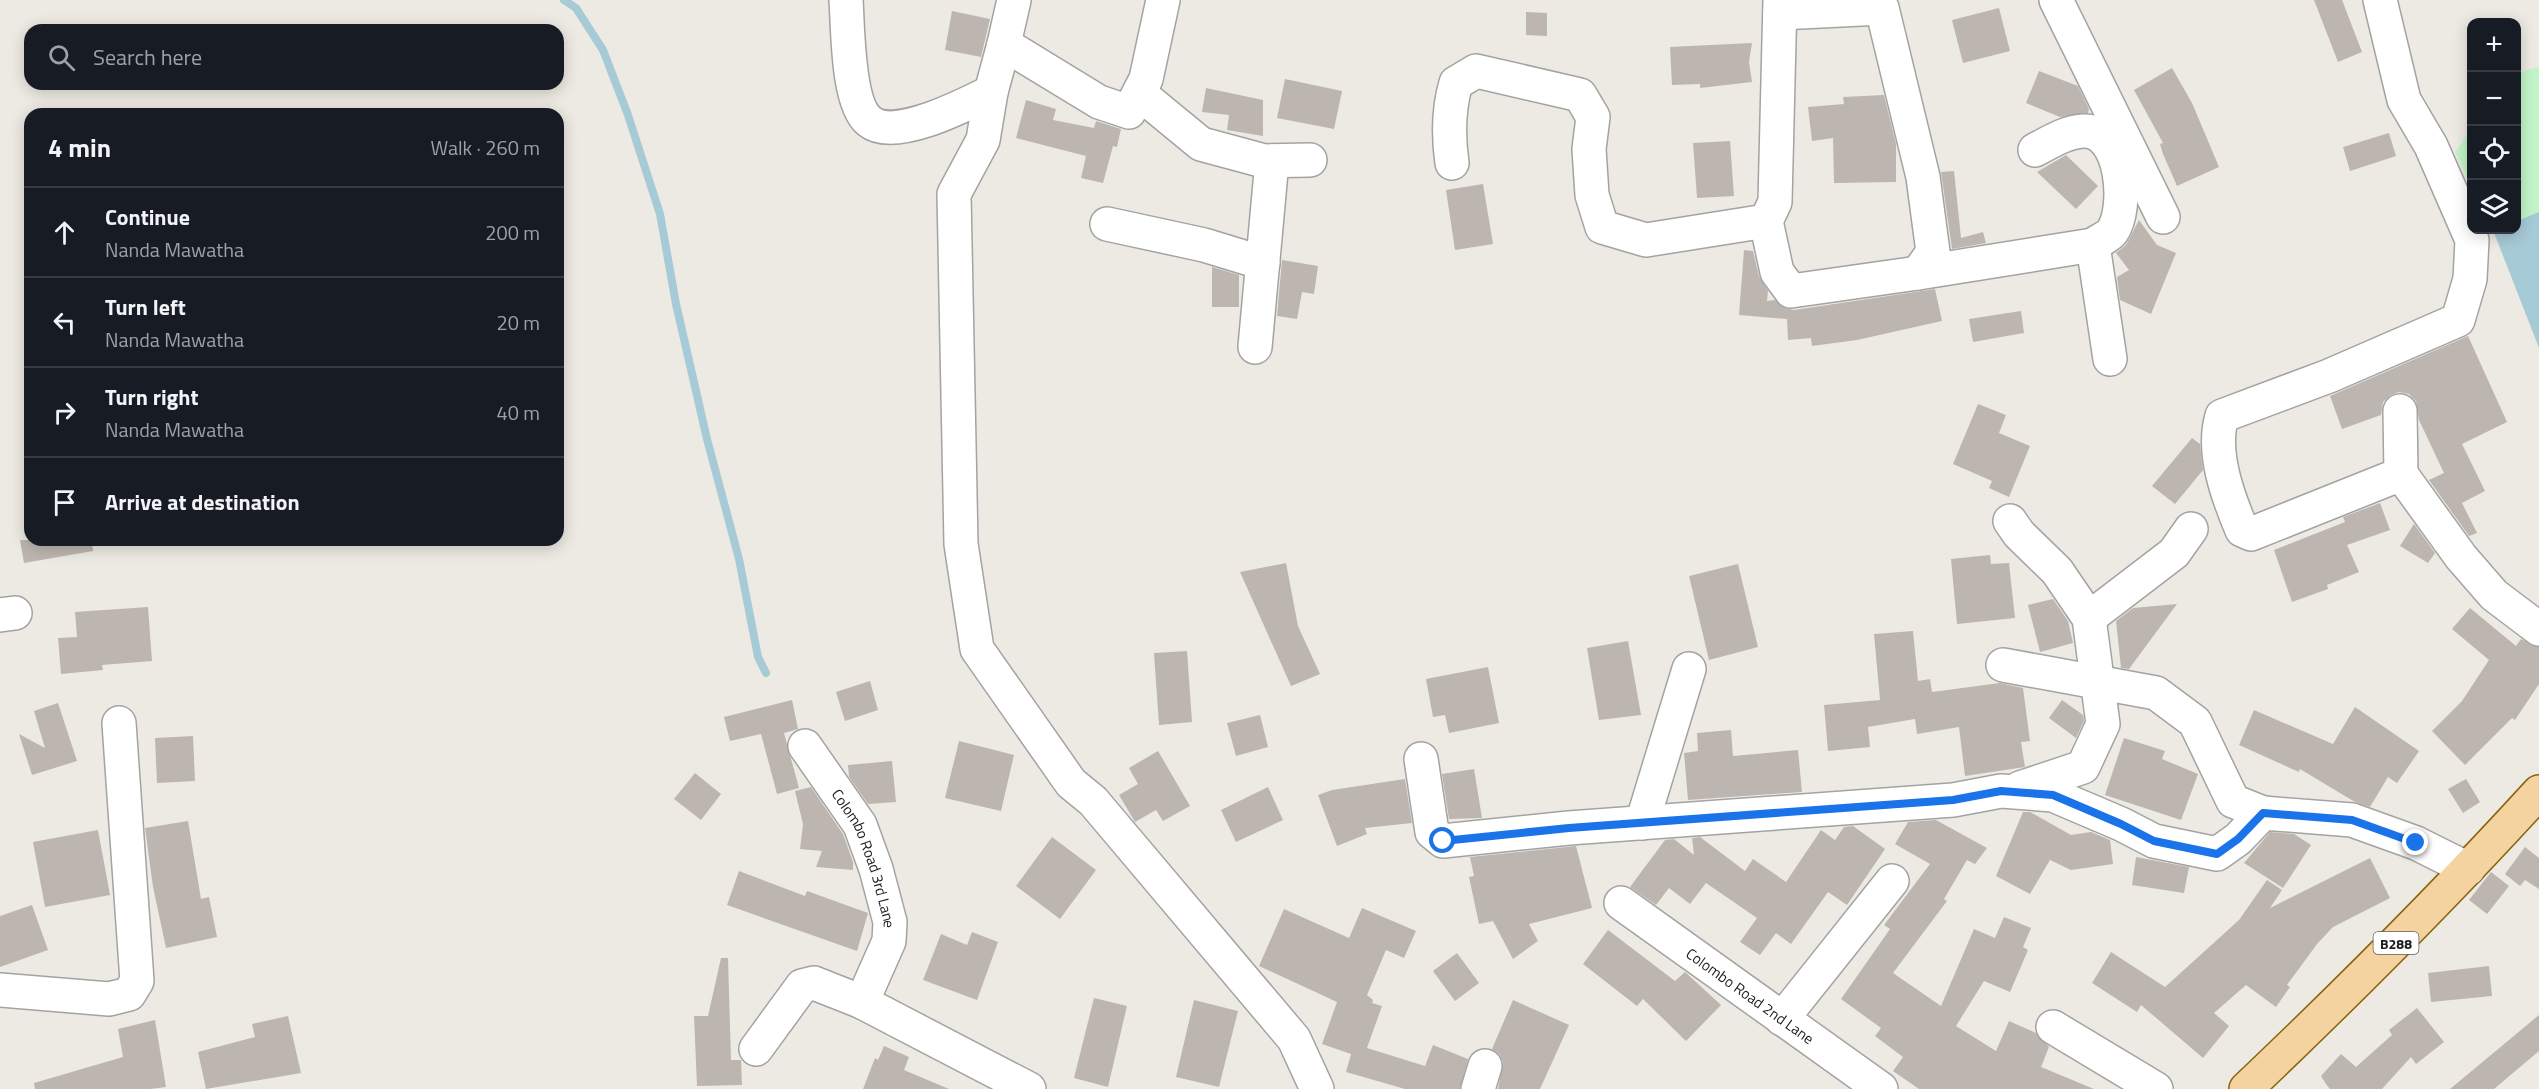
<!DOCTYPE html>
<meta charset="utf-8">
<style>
body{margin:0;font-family:"Titillium Web",sans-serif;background:#242831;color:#f1f3f6}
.controls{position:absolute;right:18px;top:18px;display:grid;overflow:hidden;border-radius:12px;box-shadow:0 3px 15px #0003}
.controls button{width:54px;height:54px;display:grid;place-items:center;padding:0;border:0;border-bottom:2px solid #363941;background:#171b24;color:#f1f3f6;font:30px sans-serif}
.stop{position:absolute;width:18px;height:18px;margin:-14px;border:4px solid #1a73e8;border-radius:50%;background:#fff}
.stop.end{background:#1a73e8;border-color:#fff;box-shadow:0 2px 6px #0008}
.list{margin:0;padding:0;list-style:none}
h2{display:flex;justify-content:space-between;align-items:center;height:78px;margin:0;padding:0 24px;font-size:26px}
h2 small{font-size:20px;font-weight:400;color:#9ea1a6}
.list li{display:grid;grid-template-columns:39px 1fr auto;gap:18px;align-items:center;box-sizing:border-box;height:90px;padding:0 24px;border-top:2px solid #363941}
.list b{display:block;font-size:22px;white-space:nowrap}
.list p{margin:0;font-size:20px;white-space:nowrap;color:#9ea1a6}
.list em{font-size:20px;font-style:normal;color:#9ea1a6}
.icon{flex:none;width:33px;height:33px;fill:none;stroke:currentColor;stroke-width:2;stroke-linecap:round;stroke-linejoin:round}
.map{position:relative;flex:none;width:2539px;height:1089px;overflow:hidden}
.search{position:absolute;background:#171b24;box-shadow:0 3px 15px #0003;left:24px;top:24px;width:540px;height:66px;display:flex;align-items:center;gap:15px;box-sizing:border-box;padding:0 21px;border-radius:18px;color:#9ea1a6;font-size:22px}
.panel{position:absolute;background:#171b24;box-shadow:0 3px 15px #0003;left:24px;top:108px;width:540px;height:438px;border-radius:18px}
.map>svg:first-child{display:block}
</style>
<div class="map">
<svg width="2539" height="1089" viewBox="0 0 2539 1089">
<rect width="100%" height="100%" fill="#edeae3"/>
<g fill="#c3f4c8">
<polygon points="2539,67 2539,212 2517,221 2516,73"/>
<polygon points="2471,129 2472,129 2471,186 2455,152"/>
</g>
<polygon fill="#a7cad7" points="2539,212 2539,348 2493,230 2516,230 2517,221"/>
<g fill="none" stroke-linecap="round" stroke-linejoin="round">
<polyline stroke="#a7cad7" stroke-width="8" points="564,0 576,8 603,50 628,115 660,214 676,304 707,439 739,559 758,657 766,673"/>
</g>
<g fill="#bdb6b0">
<polygon points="2314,0 2342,0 2362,52 2338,62"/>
<polygon points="1999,8 2010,51 1963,63 1952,20"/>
<polygon points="952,11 990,19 981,57 945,50"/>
<polygon points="1526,12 1547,13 1547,36 1526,35"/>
<polygon points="1752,43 1749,62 1752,82 1700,88 1700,84 1672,85 1670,47"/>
<polygon points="2172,68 2192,103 2219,167 2177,186 2163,154 2160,144 2163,143 2134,90"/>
<polygon points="2039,71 2078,86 2089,109 2088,113 2060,117 2026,103"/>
<polygon points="1285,79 1342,91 1334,129 1277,118"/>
<polygon points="1206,88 1263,100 1263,136 1227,130 1229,115 1202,112"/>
<polygon points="1884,95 1896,144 1896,182 1834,183 1833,138 1812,141 1808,107 1844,104 1843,97"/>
<polygon points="1026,100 1056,109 1053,120 1094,128 1096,121 1121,129 1117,147 1113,146 1103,183 1081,178 1086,156 1016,138"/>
<polygon points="2389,133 2396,156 2350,171 2343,147"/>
<polygon points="1730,141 1734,196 1697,198 1693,143"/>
<polygon points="2066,155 2098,186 2076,209 2037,172"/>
<polygon points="1954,171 1961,238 1983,232 1986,243 1952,249 1941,172"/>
<polygon points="1483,184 1493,244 1455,250 1446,190"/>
<polygon points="2139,220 2157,245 2176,253 2151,314 2120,300 2117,277 2129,270 2116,253 2126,245"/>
<polygon points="1744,250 1753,251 1759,276 1768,291 1767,301 1775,300 1784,308 1794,310 1935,289 1942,321 1857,340 1812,346 1811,338 1788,340 1787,319 1739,315"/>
<polygon points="1282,260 1318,266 1314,294 1302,292 1297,319 1277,316"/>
<polygon points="1212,267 1239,275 1239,307 1212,307"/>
<polygon points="2021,311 2024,333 1973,342 1969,319"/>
<polygon points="2468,336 2507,422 2462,444 2485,491 2462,503 2477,533 2469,536 2429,480 2444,473 2419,420 2416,401 2409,394 2399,392 2391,395 2383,402 2381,415 2342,429 2330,396"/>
<polygon points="1978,404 2006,415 1999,433 2030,446 2009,497 1989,488 1992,481 1953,464"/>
<polygon points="2192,438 2200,444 2203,470 2175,504 2152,486"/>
<polygon points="2380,503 2390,530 2347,545 2359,572 2327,585 2328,589 2292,602 2274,550 2345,522 2343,517"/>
<polygon points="2414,524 2435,553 2428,563 2400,546"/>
<polygon points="20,540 92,540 93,551 24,563"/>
<polygon points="1990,555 1991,564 2009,563 2015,618 1957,624 1951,559"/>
<polygon points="1286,563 1298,626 1320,674 1291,686 1240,572"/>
<polygon points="1738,564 1758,647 1709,660 1689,576"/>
<polygon points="2053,599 2068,621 2073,643 2040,652 2028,605"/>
<polygon points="2177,604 2129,669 2121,668 2116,621 2133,608"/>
<polygon points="148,607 152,661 102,665 103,670 61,674 58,638 77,637 75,612"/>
<polygon points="2470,608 2516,646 2521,639 2539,647 2539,684 2515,720 2512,718 2465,765 2432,731 2462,701 2489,660 2452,629"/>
<polygon points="1913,631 1918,681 1930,679 1932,692 2000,683 2023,688 2030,741 2021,742 2025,767 1965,776 1959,727 1917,734 1915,719 1868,727 1870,747 1828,751 1824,705 1880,700 1874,634"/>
<polygon points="1628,641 1641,715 1599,720 1587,648"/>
<polygon points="1187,651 1192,722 1159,725 1154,653"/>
<polygon points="1488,667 1499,723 1449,733 1445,715 1433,717 1426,679"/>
<polygon points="870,681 878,710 845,721 836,692"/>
<polygon points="792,700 798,729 784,733 799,788 777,794 761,734 730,741 724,717"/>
<polygon points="2062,700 2083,715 2084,721 2076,738 2049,718"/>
<polygon points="58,703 77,761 32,775 19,734 45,748 34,711"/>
<polygon points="2355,707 2419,751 2397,783 2388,777 2370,807 2355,802 2300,769 2299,772 2239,745 2254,710 2333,744"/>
<polygon points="1260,715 1268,747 1236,756 1227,723"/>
<polygon points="1731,730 1733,756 1798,750 1802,792 1688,800 1684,753 1698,751 1697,733"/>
<polygon points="193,736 195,781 157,783 155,738"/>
<polygon points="2124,738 2165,751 2162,759 2198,774 2181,820 2105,795"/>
<polygon points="959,741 1014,755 1001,811 945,798"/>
<polygon points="1158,751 1190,806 1163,821 1156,810 1135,822 1119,795 1138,784 1129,768"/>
<polygon points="892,761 896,802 868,804 849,777 848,765"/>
<polygon points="1474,769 1482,818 1449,819 1442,774"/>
<polygon points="695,773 721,794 701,820 674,799"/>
<polygon points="1405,779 1412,823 1365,828 1367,834 1337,846 1318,795 1332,790"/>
<polygon points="2466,779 2480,802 2463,813 2448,789"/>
<polygon points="811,787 843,834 853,862 853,870 816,867 822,851 800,849 803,824 795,791"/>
<polygon points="1268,787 1283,820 1236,842 1221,810"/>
<polygon points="2023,812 2030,812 2071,835 2091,832 2110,840 2113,864 2071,870 2050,860 2030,894 1996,876"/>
<polygon points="1936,820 1987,848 1975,864 1967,860 1944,899 1947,901 1893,973 1941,1006 1974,929 1995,938 2004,917 2031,928 2023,947 2028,950 2010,992 1984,981 1956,1026 1996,1051 2009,1021 2036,1033 2049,1047 2041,1067 2094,1089 1919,1089 1893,1071 1903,1057 1875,1036 1881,1028 1841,999 1890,929 1884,925 1930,864 1895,844 1908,822"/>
<polygon points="188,821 201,899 209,897 217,937 166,948 153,887 145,828"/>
<polygon points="1853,826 1885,849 1847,905 1828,892 1791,944 1776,933 1760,955 1740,942 1757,918 1706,883 1690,904 1669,888 1656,905 1630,887 1665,840 1674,839 1694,855 1692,838 1700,837 1745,871 1753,859 1786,882 1821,830 1835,840 1844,827"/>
<polygon points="98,830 110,895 45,907 33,842"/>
<polygon points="2270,832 2294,834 2311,845 2283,888 2244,863"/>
<polygon points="1052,837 1096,870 1060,919 1016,886"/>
<polygon points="1576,846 1592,908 1529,924 1538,941 1513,959 1493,921 1479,924 1469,877 1474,876 1470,857"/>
<polygon points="2525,847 2539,858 2539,889 2525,880 2520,886 2505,874"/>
<polygon points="2136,857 2189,867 2184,893 2132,885"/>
<polygon points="2370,858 2390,898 2333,927 2317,944 2287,985 2290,987 2276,1007 2246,985 2214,1013 2229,1026 2203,1058 2141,1005 2137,1012 2092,983 2111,952 2165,987 2239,920 2267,880 2282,890 2270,908"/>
<polygon points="739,871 805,896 807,891 868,913 857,951 727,905"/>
<polygon points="2491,872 2509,886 2487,914 2469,900"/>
<polygon points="32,905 48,950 0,967 0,916"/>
<polygon points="1362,908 1416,931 1404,958 1386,950 1367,995 1373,1000 1372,1003 1382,1006 1367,1048 1425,1066 1433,1045 1468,1059 1460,1089 1405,1089 1346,1072 1351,1054 1322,1044 1337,1002 1259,966 1284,909 1349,938"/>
<polygon points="1608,930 1675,981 1685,972 1721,1005 1686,1041 1643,999 1637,1006 1583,964"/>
<polygon points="972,932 998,942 977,1000 923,980 941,934 967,945"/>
<polygon points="1457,953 1479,983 1455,1001 1433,971"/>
<polygon points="721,958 728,958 731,1060 741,1060 742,1085 697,1086 694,1016 708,1016"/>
<polygon points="2489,966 2492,996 2431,1002 2428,973"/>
<polygon points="1094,998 1127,1006 1108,1087 1074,1078"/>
<polygon points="1194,1000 1238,1011 1219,1087 1176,1077"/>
<polygon points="1513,1000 1569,1025 1540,1089 1498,1089 1503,1062 1499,1054 1492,1049"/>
<polygon points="2417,1008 2444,1042 2416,1064 2411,1057 2382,1089 2330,1089 2326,1084 2321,1076 2341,1054 2356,1067 2392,1035 2389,1030"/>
<polygon points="2539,1015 2539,1051 2494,1089 2450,1089"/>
<polygon points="288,1016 301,1073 206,1089 198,1052 255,1037 252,1024"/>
<polygon points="155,1020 166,1087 150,1089 35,1089 34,1083 123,1057 118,1029"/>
<polygon points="884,1046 909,1057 904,1070 949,1089 863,1089 875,1058 878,1060"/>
</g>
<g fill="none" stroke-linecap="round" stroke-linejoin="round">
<defs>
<g id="minor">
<path d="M846,0c2,28 1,103 23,121 25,21 96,-16 122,-29l13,-48 95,58 30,10 17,-33 17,-79"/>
<polyline points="2056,0 2163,217"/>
<path d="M2380,0l24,100 27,46 41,94 -2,39 -12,41 -129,56 -107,40c-11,36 6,81 20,114l9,4 150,-60 60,83 33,38 45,34"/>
<polyline points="1004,44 1014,0"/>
<polyline points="991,92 983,140 954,194 961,544 977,649 1071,783 1093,801 1294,1039 1317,1089"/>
<polyline points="1139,93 1201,144 1264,161 1310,160"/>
<path d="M2035,150c15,-8 31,-18 48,-19 40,-2 46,77 29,101 -4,5 -14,9 -19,13"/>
<path d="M1452,163c-4,-28 -4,-53 4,-80l20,-12 104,24 13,22 -4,32 3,46 10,32 44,13 120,-19 9,-19 5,-202"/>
<polyline points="1766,221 1777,272 1791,291 1918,273 1933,252 1923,177 1882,8 1780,13"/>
<polyline points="1107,224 1204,245 1263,263"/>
<polyline points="1918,273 2093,245 2110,359"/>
<polyline points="1255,347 1272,161"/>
<polyline points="2400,411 2401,474"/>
<polyline points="2010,521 2019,534 2057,571 2089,618 2103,724 2083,767 2020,788"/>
<polyline points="0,615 15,613"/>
<polyline points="2089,618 2174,553 2191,529"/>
<polyline points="2003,665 2156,693 2195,722 2233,801 2263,813"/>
<path id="s1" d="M805,746l55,79 16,44 14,53 -1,19 -27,61 167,87"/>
<polyline points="1421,759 1432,832 1443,841 1569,828 1953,800 2001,791 2053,795 2121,824 2154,841 2217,854 2238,839 2263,813 2352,820 2416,843 2468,869"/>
<polyline points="1642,823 1689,669"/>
<path id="s2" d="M1621,903l260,186"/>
<polyline points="0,990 109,999 129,994 137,981 119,723"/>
<polyline points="1782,1019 1892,881"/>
<polyline points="2053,1027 2156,1089"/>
<polyline points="756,1049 802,986 814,983 862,1002"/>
<polyline points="1478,1089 1485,1066"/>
</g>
<path id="major" d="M2246,1089c101,-96 199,-194 293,-297"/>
</defs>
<use href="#minor" stroke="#a3a3a3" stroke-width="36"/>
<use href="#major" stroke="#89640c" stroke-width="36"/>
<use href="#minor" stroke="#fff" stroke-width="33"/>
<use href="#major" stroke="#f4d3a1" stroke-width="33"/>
</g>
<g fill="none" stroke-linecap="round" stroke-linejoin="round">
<polyline stroke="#1a73e8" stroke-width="8" points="1443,841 1569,828 1953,800 2001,791 2053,795 2121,824 2154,841 2217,854 2238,839 2263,813 2352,820 2416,843"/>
</g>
<g text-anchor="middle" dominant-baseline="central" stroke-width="5" stroke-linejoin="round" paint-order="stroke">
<rect fill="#fff" stroke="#606060" stroke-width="1.5" x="2373.5" y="932" width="45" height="22" rx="4.5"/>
<g font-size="14" font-weight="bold" fill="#1c1c1c">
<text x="2396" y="943">B288</text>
</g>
<g font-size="15" fill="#1c1c1c" stroke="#fff">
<text stroke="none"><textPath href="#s1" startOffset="129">Colombo Road 3rd Lane</textPath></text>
<text stroke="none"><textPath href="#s2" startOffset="159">Colombo Road 2nd Lane</textPath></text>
</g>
</g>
</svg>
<div class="controls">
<button>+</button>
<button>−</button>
<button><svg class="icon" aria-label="locate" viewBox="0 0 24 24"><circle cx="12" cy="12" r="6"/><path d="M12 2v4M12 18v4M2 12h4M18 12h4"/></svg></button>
<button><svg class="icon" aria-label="layers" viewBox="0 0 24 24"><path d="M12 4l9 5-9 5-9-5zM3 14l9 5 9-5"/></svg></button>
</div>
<div class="stop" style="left:1443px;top:841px"></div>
<div class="stop end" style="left:2416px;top:843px"></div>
<div class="search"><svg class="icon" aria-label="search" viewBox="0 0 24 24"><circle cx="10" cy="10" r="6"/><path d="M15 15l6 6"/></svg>Search here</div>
<section class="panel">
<h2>4 min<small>Walk · 260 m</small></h2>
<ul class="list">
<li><svg class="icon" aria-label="ahead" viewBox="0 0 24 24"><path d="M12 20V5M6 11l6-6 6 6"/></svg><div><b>Continue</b><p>Nanda Mawatha</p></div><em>200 m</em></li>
<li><svg class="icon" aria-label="left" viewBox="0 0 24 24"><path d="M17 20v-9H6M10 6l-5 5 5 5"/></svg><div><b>Turn left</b><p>Nanda Mawatha</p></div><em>20 m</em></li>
<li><svg class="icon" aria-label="right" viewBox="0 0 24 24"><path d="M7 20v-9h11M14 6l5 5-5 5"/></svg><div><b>Turn right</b><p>Nanda Mawatha</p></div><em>40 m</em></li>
<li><svg class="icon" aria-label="arrive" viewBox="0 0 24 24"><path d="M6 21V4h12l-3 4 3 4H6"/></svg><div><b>Arrive at destination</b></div></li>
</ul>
</section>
</div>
